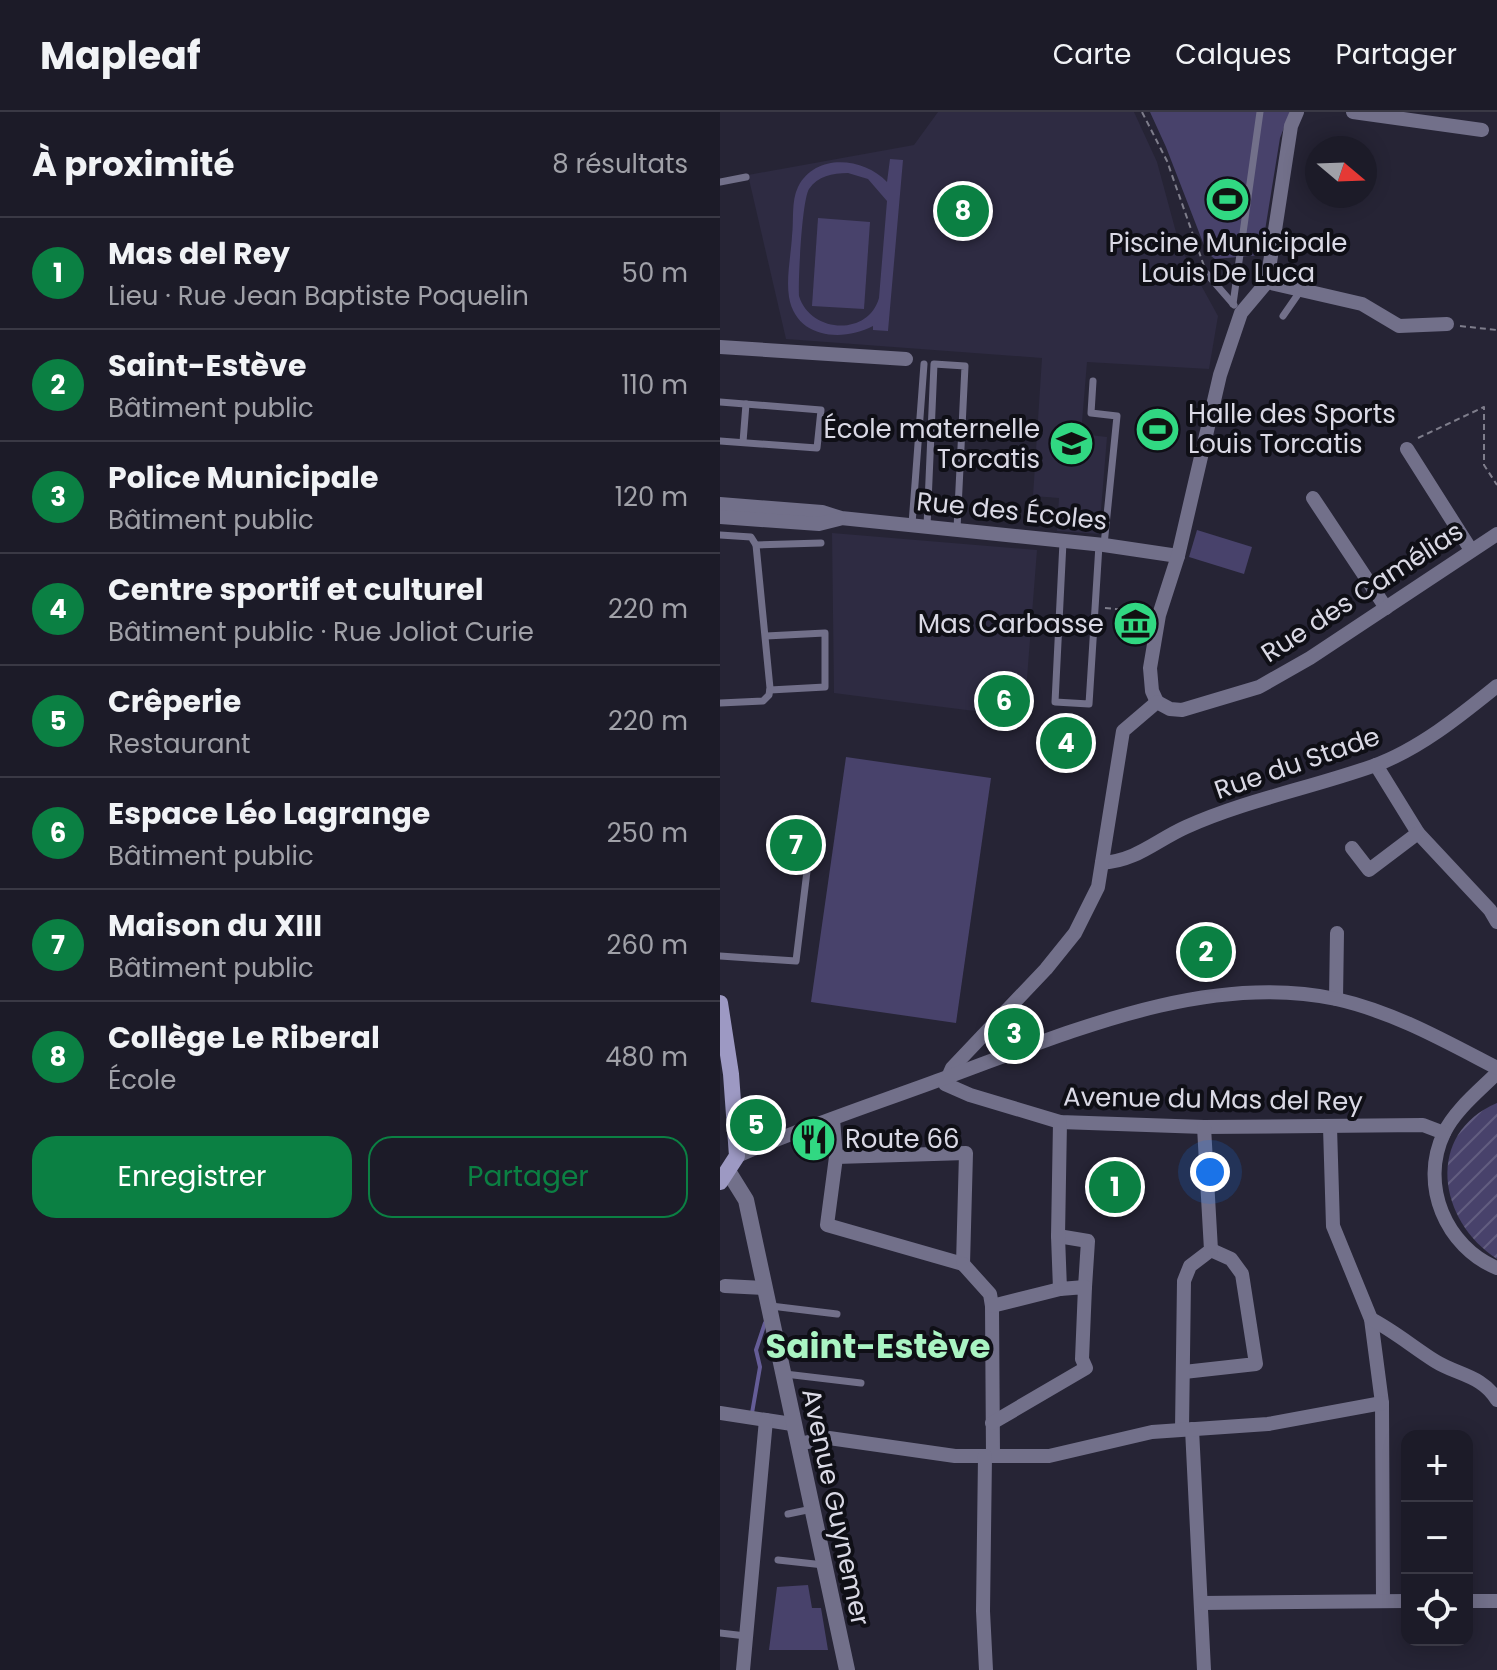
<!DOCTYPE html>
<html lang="fr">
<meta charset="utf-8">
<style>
body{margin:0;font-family:Poppins,sans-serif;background:#252430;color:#f1f3f6}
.controls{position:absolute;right:24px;bottom:24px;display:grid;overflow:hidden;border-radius:16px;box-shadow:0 4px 20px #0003}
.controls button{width:72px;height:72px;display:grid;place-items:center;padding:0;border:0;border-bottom:2px solid #3a3945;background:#1c1b28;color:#f1f3f6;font:40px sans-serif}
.compass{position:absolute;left:585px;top:24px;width:72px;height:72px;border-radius:50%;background:#1c1b28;box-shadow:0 4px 20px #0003;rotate:109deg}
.you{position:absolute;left:490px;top:1060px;width:28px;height:28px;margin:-20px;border:6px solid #fff;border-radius:50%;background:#1a73e8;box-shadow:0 0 0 12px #1a73e833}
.badge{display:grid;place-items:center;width:52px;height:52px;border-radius:50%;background:#0b8043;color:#fff;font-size:26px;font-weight:700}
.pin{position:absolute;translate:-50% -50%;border:4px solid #fff;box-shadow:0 2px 8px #0006}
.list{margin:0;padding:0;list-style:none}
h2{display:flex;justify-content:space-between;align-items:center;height:104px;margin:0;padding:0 32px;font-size:34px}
h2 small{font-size:26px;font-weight:400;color:#a0a1a8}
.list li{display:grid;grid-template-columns:52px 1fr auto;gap:24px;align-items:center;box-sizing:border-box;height:112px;padding:0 32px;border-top:2px solid #3a3945}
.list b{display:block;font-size:30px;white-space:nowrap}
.list p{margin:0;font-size:26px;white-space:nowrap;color:#a0a1a8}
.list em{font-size:26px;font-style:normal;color:#a0a1a8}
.actions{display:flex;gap:16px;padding:24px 32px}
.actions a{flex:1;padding:18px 0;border:2px solid #0b8043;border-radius:24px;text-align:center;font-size:28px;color:#0b8043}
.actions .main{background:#0b8043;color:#fff}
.icon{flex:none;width:44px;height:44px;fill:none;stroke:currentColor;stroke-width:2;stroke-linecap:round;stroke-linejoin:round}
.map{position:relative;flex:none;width:777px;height:1558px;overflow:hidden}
header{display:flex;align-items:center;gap:48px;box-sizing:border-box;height:112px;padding:0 40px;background:#1c1b28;border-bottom:2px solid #3a3945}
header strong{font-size:38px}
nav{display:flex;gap:44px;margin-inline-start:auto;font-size:28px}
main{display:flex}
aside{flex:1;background:#1c1b28}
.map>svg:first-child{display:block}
</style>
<header>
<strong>Mapleaf</strong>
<nav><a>Carte</a><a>Calques</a><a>Partager</a></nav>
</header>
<main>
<aside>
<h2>À proximité<small>8 résultats</small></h2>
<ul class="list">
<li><span class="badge">1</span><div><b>Mas del Rey</b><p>Lieu · Rue Jean Baptiste Poquelin</p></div><em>50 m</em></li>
<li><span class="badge">2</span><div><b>Saint-Estève</b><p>Bâtiment public</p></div><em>110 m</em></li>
<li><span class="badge">3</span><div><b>Police Municipale</b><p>Bâtiment public</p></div><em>120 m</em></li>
<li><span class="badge">4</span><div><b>Centre sportif et culturel</b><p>Bâtiment public · Rue Joliot Curie</p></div><em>220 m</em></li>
<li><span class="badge">5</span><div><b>Crêperie</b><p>Restaurant</p></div><em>220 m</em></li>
<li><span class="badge">6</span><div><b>Espace Léo Lagrange</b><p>Bâtiment public</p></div><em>250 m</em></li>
<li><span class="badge">7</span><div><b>Maison du XIII</b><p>Bâtiment public</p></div><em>260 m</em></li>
<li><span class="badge">8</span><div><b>Collège Le Riberal</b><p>École</p></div><em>480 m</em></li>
</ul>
<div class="actions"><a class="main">Enregistrer</a><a>Partager</a></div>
</aside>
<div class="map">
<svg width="777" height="1558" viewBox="0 0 777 1558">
<defs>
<pattern id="garden-furrows" width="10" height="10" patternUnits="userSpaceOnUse" patternTransform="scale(2)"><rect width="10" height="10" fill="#48426b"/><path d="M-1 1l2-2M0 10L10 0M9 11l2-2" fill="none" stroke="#625d80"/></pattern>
</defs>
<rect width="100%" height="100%" fill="#262435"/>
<g fill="#2e2b42">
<polygon points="218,0 414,0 437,50 460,135 498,204 489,257 367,250 361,322 387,325 379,422 337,419 339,386 313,384 322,246 66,227 28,63 194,33"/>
<polygon points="112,421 317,438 306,579 272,577 262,600 114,581"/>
</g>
<g fill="#48426b" fill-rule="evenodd">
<polygon points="430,0 570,0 560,26 541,143 495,147 487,141 446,35"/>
<path d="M170,47l13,1 -15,171 -15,-1v-4c-30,16 -77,13 -84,-29 -3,-19 2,-42 3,-61 2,-15 -1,-35 6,-49 18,-35 66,-29 89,-5zM128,61l20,6 19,22 -8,97c-11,39 -69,35 -80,-2 -1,-16 3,-96 10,-107 9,-13 23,-16 39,-16z"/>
<polygon points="98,106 150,110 144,197 92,194"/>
<polygon points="477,418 532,435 524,462 469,445"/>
<polygon points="126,645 271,666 236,911 91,890"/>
<polygon points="88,1473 92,1496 101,1496 108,1538 49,1538 57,1475"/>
</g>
<path fill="url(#garden-furrows)" d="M777,991v156c-59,-38 -73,-125 0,-156z"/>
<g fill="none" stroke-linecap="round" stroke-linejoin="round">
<polyline stroke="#655d97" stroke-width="4" points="32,1301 40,1255 36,1238 45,1211"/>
<g stroke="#7e7d8b" stroke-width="2" stroke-dasharray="6 4" stroke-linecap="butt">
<polyline points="422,0 447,49 484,154"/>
<polyline points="740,214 777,218"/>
<polyline points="698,326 764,295 764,353 777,373"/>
<polyline points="385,496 426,500"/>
</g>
<g stroke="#72708a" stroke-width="7">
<polyline points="0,70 26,65"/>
<polyline points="487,162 514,193"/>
<polyline points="513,192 540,0"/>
<polyline points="563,204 581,178"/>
<polyline points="373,269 371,301 397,304 384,433"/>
<polyline points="0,290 101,298 97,336 0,329"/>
<polyline points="23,330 26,292"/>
<polyline points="192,412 204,252"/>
<polyline points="207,414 214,252 245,254 237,417"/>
<polyline points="0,423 31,425 36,433 50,576 49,583 43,589 0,591"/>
<polyline points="343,430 335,590 369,592 379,433"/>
<polyline points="36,433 101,431"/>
<polyline points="46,524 105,521 105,575 50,578"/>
<polyline points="0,844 76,849 88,751 84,747 57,742 54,734"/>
<polyline points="51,1194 117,1202"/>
<polyline points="65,1262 141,1271"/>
<polyline points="68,1402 92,1397"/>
<polyline points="58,1448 104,1453"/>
<polyline points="0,1521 26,1524"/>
</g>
<g stroke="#72708a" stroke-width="14">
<polyline points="633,0 762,18"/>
<polyline points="547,170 642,192 679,214 727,212"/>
<polyline points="0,235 186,247"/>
<polyline points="687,337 751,438"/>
<polyline points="593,386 666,496"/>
<polyline points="0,392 102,400 121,406 384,433 458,444"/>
<polyline points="0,405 99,412 119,407"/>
<polyline points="437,590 432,579 430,556 439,503 458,444 500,263 521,201 547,170 571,14 577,0"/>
<polyline points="656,653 698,721 770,798 777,810"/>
<polyline points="632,736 649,758 698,721"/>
<path d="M382,751c36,-3 53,-22 84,-36 60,-27 125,-39 187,-61 45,-16 87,-50 124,-80"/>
<polyline points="616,887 617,821"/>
<path d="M777,961c-18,18 -42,37 -53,60 -25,52 2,114 53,135"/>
<polyline points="113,1007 116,1045 246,1041 243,1152"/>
<polyline points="610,1015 613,1114 651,1207 662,1291 663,1489"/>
<polyline points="724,1021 703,1013 484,1015 340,1010 250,983 225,972 232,956 326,857 355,821 378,775 403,619 437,590 450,597 462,598 539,575 590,546 777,422"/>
<path d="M17,1044c67,-29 137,-52 205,-77 121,-44 262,-108 394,-80 58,13 109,42 161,69"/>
<polyline points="116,1045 107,1113 243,1152"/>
<polyline points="338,1124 368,1129 365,1175"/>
<polyline points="243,1152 270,1182 272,1194 273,1344"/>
<polyline points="5,1174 44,1176"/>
<polyline points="272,1194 340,1177"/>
<path d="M651,1207c23,12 42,28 64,42 22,14 47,14 62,39"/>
<polyline points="464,1260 536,1252 522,1162 511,1147 491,1138"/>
<polyline points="0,1301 72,1312"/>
<polyline points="272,1311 366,1256 362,1247 365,1175 340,1177 338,1124 340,1010"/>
<polyline points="462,1317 464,1169 470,1154 491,1138 484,1015"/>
<polyline points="472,1317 484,1558"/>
<polyline points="78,1332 109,1326 235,1344 329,1344 432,1320 548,1312 662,1291"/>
<polyline points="265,1344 263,1499 266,1558"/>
<polyline points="747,1489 777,1489"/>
<polyline points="482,1491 687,1489"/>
<polyline points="23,1558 46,1308"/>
</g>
<polyline stroke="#72708a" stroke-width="16" points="8,1059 26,1088 127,1558"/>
<polyline stroke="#9d99c3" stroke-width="16" points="0,891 11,962 17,1044 0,1070"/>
</g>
<defs>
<symbol id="stadium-disc" viewBox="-11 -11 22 22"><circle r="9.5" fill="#31d882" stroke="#0f0f16"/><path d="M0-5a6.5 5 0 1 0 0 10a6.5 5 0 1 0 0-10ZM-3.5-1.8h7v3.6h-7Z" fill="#111"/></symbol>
<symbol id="school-disc" viewBox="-11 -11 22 22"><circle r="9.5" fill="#31d882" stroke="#0f0f16"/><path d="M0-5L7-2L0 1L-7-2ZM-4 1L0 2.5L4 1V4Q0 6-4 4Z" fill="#111"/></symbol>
<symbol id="museum-disc" viewBox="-11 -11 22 22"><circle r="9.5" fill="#31d882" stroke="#0f0f16"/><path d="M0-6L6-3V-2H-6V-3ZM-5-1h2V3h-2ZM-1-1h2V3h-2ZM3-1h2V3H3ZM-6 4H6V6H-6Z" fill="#111"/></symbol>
<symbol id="restaurant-disc" viewBox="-11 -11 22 22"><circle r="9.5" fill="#31d882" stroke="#0f0f16"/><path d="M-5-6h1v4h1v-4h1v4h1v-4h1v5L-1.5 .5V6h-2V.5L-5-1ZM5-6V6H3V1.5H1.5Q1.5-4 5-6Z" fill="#111"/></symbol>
</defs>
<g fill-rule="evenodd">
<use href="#stadium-disc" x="482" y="62" width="51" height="51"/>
<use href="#stadium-disc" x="412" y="292" width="51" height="51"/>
<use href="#school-disc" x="326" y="306" width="51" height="51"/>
<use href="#museum-disc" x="390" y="486" width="51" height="51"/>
<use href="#restaurant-disc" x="68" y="1002" width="51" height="51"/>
</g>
<g text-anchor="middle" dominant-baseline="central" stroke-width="8" stroke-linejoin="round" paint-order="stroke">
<g font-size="26" fill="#dad9e5" stroke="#0f0f16" text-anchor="start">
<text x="508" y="131" text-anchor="middle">Piscine Municipale<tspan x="508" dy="30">Louis De Luca</tspan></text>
<text x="468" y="302">Halle des Sports<tspan x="468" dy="30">Louis Torcatis</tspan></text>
<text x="320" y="317" text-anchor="end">École maternelle<tspan x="320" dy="30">Torcatis</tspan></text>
<text x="384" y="512" text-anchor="end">Mas Carbasse</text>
<text x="125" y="1027">Route 66</text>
</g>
<g font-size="26" fill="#dad9e5" stroke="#0f0f16">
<text transform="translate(292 399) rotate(6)">Rue des Écoles</text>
<text transform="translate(642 480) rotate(-33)">Rue des Camélias</text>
<text transform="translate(577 651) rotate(-19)">Rue du Stade</text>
<text transform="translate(493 987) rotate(1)">Avenue du Mas del Rey</text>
<text transform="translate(116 1395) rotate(78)">Avenue Guynemer</text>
</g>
<g font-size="34" font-weight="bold" fill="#aaf4c3" stroke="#0f0f16">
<text x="158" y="1234">Saint-Estève</text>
</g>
</g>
</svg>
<div class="controls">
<button>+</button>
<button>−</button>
<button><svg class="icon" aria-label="locate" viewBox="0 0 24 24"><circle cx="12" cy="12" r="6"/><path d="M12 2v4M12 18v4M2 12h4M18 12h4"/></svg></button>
</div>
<svg class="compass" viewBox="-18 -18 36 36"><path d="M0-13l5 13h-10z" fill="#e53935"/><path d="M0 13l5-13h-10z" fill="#a0a1a8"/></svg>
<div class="you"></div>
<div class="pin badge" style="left:395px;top:1075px">1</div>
<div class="pin badge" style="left:486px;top:840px">2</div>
<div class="pin badge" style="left:294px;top:922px">3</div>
<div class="pin badge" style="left:346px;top:631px">4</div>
<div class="pin badge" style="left:36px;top:1013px">5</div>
<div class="pin badge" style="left:284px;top:589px">6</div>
<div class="pin badge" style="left:76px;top:733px">7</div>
<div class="pin badge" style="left:243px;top:99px">8</div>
</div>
</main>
